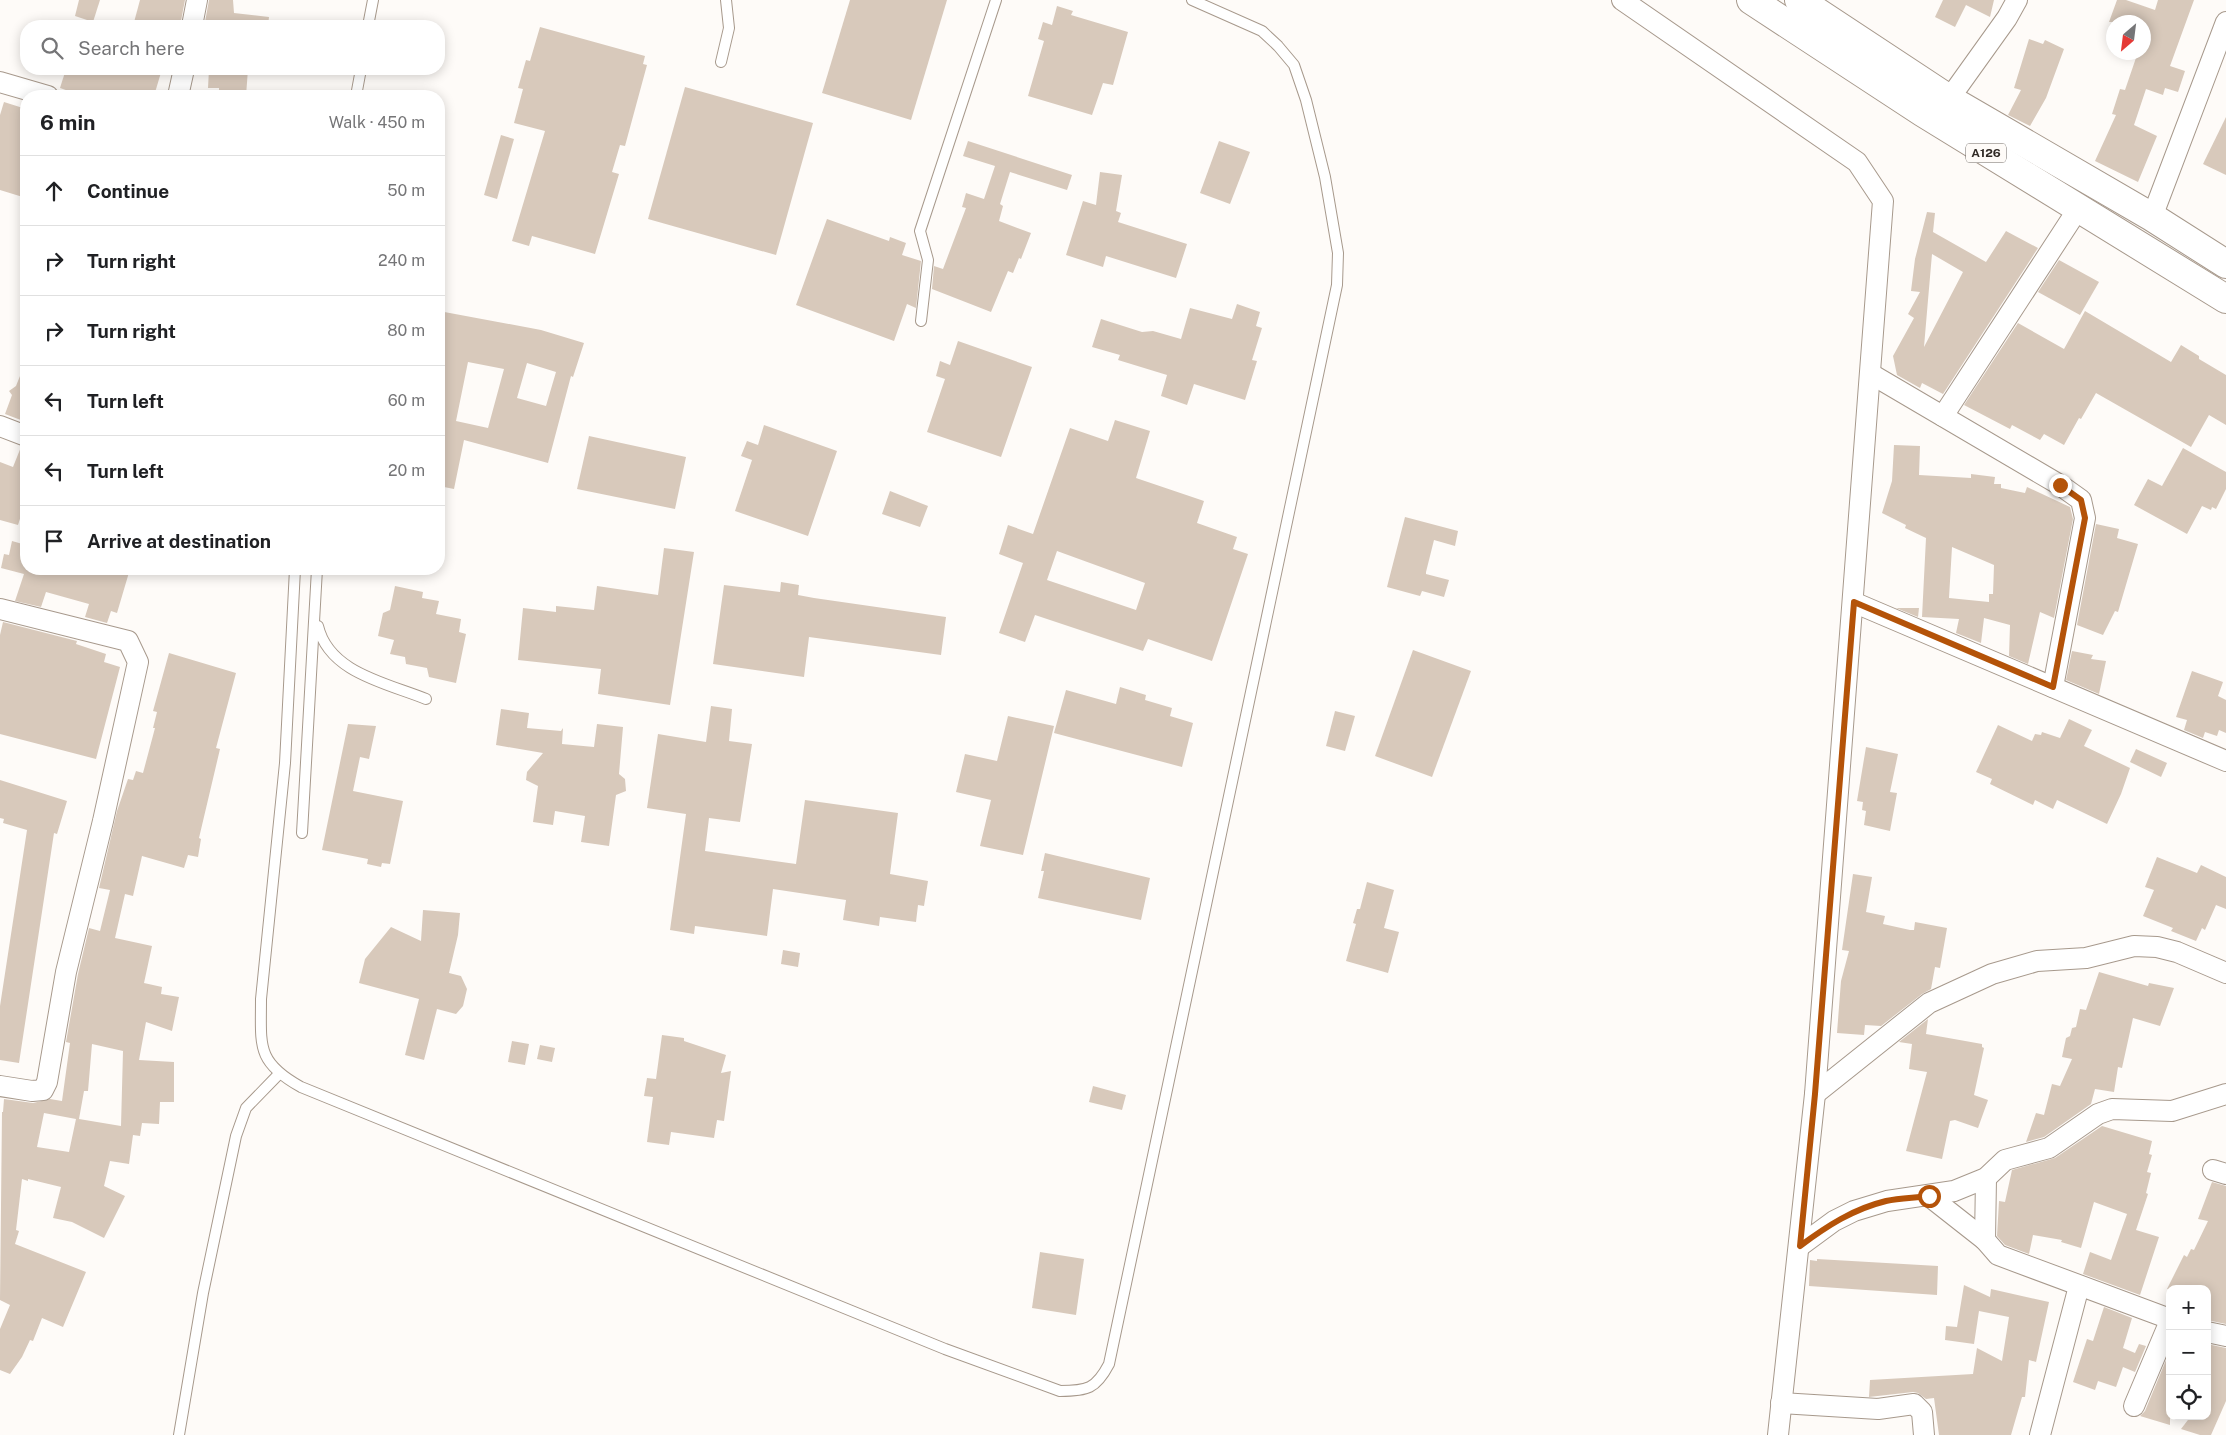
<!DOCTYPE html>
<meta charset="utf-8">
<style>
body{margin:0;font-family:"Public Sans",sans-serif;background:#f2f2f2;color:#202124}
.controls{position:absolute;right:15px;bottom:15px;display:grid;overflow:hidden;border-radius:10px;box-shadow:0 2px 12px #0003}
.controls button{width:45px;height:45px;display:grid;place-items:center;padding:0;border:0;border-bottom:1px solid #e0e0e0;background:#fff;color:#202124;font:25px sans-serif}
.compass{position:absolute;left:2106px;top:15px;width:45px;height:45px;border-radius:50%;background:#fff;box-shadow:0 2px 12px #0003;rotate:208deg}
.stop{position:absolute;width:15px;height:15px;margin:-11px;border:4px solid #b45309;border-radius:50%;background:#fff}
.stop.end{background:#b45309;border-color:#fff;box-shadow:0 1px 5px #0008}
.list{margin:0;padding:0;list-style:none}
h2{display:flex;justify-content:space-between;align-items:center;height:65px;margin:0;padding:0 20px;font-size:21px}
h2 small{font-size:16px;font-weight:400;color:#757577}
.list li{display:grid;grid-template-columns:32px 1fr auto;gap:15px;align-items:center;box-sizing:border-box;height:70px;padding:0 20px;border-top:1px solid #e0e0e0}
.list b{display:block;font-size:19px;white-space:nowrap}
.list em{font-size:16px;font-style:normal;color:#757577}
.icon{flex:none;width:28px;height:28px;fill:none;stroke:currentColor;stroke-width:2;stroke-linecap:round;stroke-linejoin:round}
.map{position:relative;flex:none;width:2226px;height:1435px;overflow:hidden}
.search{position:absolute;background:#fff;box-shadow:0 2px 12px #0003;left:20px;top:20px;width:425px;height:55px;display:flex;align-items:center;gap:12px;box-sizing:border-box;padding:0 18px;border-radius:20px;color:#757577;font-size:19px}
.panel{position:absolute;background:#fff;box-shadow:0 2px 12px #0003;left:20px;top:90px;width:425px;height:485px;border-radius:20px}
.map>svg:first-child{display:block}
</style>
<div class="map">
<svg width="2226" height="1435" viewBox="0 0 2226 1435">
<rect width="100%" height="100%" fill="#fefbf8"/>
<g fill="#d8c9bb" fill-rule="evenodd">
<polygon points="79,0 100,0 93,22 75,16"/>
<polygon points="140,0 185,0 180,26 133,26"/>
<polygon points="209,0 233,0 234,13 269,17 268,26 211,26 211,23 205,22"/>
<polygon points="850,0 947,0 911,120 822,93"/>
<polygon points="1943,0 1994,0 1990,17 1966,5 1955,27 1935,17"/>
<polygon points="2117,0 2126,0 2155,10 2158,0 2194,0 2170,66 2185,71 2178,92 2165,88 2163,95 2146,89 2134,125 2157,136 2138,182 2095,161 2116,115 2112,114 2120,89 2125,90 2138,52 2144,52 2144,22 2109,22"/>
<polygon points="1057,6 1073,11 1071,15 1128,32 1113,85 1103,83 1092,115 1028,96 1044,41 1038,39 1043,22 1052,25"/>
<polygon points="540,27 645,56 643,64 647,65 625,146 620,145 612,172 619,174 595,254 532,236 529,246 512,241 545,131 514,123 523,89 518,88 526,60 530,61"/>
<polygon points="2029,39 2043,44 2045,40 2064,49 2046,98 2030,126 2008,115 2021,90 2014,88"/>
<polygon points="66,69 162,69 154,96 83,96 60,88"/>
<polygon points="209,69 248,69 246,96 219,96 219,88 208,88"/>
<polygon points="685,87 813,123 776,255 648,219"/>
<polygon points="4,102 26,109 26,198 0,190 0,115"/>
<polygon points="2226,117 2226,175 2203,164"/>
<polygon points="501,135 514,139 497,199 484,195"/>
<polygon points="968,141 1072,175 1067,190 1010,172 1000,204 1003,206 999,221 1031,233 1021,259 1019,258 1013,273 1008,271 991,312 932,289 934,266 943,269 966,208 962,207 966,193 984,199 995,166 963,156"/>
<polygon points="1219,141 1250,152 1230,204 1200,193"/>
<polygon points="1100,172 1122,175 1116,211 1121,213 1118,222 1187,244 1176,278 1106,256 1103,267 1066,255 1083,201 1096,205"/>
<path d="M1927,212l8,1 -2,19 53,30 20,-31 32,17 -95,146 -21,-11 -2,5 -23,-13 -4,-19 21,-38 -6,-4 12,-22 -9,-1 4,-32zM1932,254l31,18 -39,75 4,-47z"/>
<polygon points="827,219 889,241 890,237 906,243 902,255 921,261 916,308 907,304 894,341 796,305"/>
<polygon points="2059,260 2099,282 2080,315 2038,292"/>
<polygon points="1237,304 1260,312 1256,326 1262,328 1252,360 1257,361 1245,400 1194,384 1187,405 1161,396 1167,375 1118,360 1120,355 1092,347 1101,319 1142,332 1153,331 1181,339 1190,308 1232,319"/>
<path d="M439,311l102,19 43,13 -11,34 -2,-1 -23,87 -84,-23 -10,49 -15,-3zM468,362l36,7 -16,59 -32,-7zM527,363l29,9 -10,34 -29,-8z"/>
<polygon points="2085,311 2171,362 2181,345 2199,356 2199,359 2226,375 2226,425 2209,415 2191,447 2096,393 2081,419 2079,418 2064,445 2044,434 2040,440 2012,425 2010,429 1964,405 2018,323 2064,349"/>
<polygon points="958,341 1032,367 1001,457 927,432 945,379 936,376 940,361 950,365"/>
<polygon points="26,361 26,422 5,414 12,395 9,391 16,386"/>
<path d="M1115,420l35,11 -14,47 68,23 -7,22 40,14 -4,12 15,5 -36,107 -64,-22 -5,12 -108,-36 -10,27 -26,-9 24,-70 -24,-9 9,-29 25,9 37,-106 38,13zM1057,551l88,32 -9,27 -89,-30z"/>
<polygon points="764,425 837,451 808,536 735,511 752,460 741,456 747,441 758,445"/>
<polygon points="589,436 686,457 675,509 577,489"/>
<path d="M1894,445l26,1 -1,29 52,3v-4l24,3 -1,7h7v4l24,5 2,-6 43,20 3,12 -19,99 -14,-6 -12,52 -19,-8 1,-31 -26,-7 -3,25 -25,-10 3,-14 -37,-2 4,-79 -21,-10 1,-3 -24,-12 10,-32zM1952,547l42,18 -1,29h-4v8l-40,-4z"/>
<polygon points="21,447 26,448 26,500 18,525 0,520 0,462 13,467"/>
<polygon points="2183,448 2226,472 2226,489 2216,509 2212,507 2211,510 2202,506 2187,534 2134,505 2148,479 2162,486"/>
<polygon points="890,491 928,506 920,527 882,514"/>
<polygon points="1405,517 1458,531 1455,546 1434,540 1426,572 1426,574 1449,580 1444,597 1422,591 1420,596 1387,587"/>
<polygon points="2096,524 2119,529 2117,538 2138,544 2118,612 2115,611 2103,635 2077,625"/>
<polygon points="12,541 26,545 26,569 130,569 117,613 111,611 107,623 85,617 89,604 46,592 41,607 15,601 24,574 1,568 4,554 9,555"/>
<polygon points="664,548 694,552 670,705 598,694 601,669 518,660 523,608 556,612 556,606 594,610 597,586 658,595"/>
<polygon points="781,582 799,585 798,595 814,598 946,617 941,655 809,637 804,677 713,664 724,585 780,592"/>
<polygon points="395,586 423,592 422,598 439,601 436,614 461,619 459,632 466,634 456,683 429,677 427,668 406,664 405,657 390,654 394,640 378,636 383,613 390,610"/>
<polygon points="1896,608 1919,608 1918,617"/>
<polygon points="3,622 77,641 76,644 106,654 104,662 120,667 96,759 0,734 0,635"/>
<polygon points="1413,650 1471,671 1432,777 1375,756"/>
<polygon points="2072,651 2093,655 2091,659 2106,661 2099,694 2066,680"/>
<path d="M169,653l67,20 -20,75 4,1 -21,89 2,1 -3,18 -10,-2 -4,13 -42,-12 -9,40 -8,-2 -10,44 37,8 -8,37 18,4 -1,7 18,3 -7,34 -26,-9 -7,38 35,2v40h-14l-1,22 -17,-1 -2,13 -7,-1 -4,29 -19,-3 -6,25 21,10 -21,42 -32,-16 -19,-4 8,-31 -33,-8v2l-6,-2 -6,51 3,1 -4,13 71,28 -23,55 -21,-9 -9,23 -3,-1 -8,17 -12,17 -10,-4v-41l10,-24 -10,-5 2,-188h1l1,-13 29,4 17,-4 12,2 8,-58 -4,-1 12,-68 11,-46 11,3 10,-41 -11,-2 18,-77 11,-32 5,1 3,-9 7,2 12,-45h-2l4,-16 -4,-1zM92,1044l31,7 -2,75 -42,-7 5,-28h4zM44,1113l32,6 -7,33 -32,-5z"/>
<polygon points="2192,671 2223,682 2218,696 2226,700 2226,733 2219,730 2217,736 2205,732 2203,738 2184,730 2187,720 2176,717"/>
<polygon points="1120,687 1146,695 1145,700 1172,708 1170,716 1193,723 1182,767 1054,733 1066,690 1116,704"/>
<polygon points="711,706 732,709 729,741 752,744 740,822 709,818 705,851 796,864 805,800 898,813 890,874 928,881 924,906 918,905 916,922 880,917 879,926 843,920 846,900 773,889 767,936 695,926 694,934 670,930 686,814 647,808 658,734 706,742"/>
<polygon points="501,709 529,713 527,728 561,731 563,728 562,744 594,747 597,724 623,727 619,774 625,779 626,791 616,795 609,846 581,842 585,816 555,811 553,825 533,822 538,786 526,780 527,772 543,753 496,745"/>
<polygon points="1335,711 1355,716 1345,751 1326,746"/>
<polygon points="1008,716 1054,726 1023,855 980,846 991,800 956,792 965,754 997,761"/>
<polygon points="2069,719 2092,730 2084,746 2130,768 2121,794 2107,824 2057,800 2053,809 2035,800 2033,805 1990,784 1992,779 1976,772 1998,725 2032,741 2035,734 2041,735 2042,732 2060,738"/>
<polygon points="348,724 376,726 369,759 360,757 353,791 403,801 390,864 382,863 381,867 367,864 368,859 322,850"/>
<polygon points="1866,747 1898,754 1890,792 1897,793 1890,831 1864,825 1866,811 1862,810 1863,802 1857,801"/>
<polygon points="2136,749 2167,763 2161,777 2130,762"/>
<polygon points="0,780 67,801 57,834 54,833 19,1063 0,1060 0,1006 27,830 3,823 4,819 0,818"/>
<polygon points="1045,853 1150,878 1141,920 1038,898 1044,871 1041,871"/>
<polygon points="2157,857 2197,873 2201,865 2226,877 2226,909 2216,905 2205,930 2202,928 2196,941 2171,931 2173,928 2143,916 2154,890 2145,887"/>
<polygon points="1853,874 1872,877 1866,912 1885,916 1883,924 1910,930 1914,930 1915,922 1947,928 1940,968 1935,967 1931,989 1922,994 1881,1026 1865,1025 1864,1035 1837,1033 1841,981 1849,951 1842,950"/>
<polygon points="1367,882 1394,890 1384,928 1399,932 1388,973 1346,961 1356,924 1353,923 1357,909 1360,909"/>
<polygon points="423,910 460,913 458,935 449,973 461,976 467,989 463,1006 456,1014 437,1009 424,1060 405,1055 419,999 359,983 365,959 391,927 421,941"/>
<polygon points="783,950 800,953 798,967 781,964"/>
<polygon points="2099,972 2148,986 2149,983 2174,988 2160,1026 2133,1018 2122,1068 2118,1067 2114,1092 2095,1089 2091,1104 2044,1137 2026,1142 2036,1113 2044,1115 2052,1084 2060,1086 2072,1059 2062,1057 2066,1038 2070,1036 2072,1028 2076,1027 2080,1009 2086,1010"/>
<polygon points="1928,1019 1926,1034 1982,1044 1982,1047 1984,1048 1974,1095 1988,1100 1978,1128 1955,1120 1950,1121 1942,1159 1906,1151 1927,1072 1909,1069 1912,1044 1899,1042"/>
<polygon points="662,1035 684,1038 684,1041 726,1055 721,1073 731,1071 724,1121 717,1120 714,1138 671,1132 669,1145 647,1142 653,1097 644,1096 647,1078 656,1079"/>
<polygon points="512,1041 529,1044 525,1065 508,1062"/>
<polygon points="540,1045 555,1048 552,1062 537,1059"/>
<polygon points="1093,1086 1126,1095 1122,1110 1089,1102"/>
<polygon points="2102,1126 2152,1141 2149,1154 2152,1155 2147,1172 2151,1173 2146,1193 2148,1194 2136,1230 2159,1237 2140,1295 2083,1274 2090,1252 2111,1260 2127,1214 2094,1202 2081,1248 2061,1242 2062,1240 2033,1235 2029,1254 2005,1245 1997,1236 1999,1201 2005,1202 2012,1170 2055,1158"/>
<polygon points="2212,1182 2226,1186 2226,1324 2207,1320 2207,1289 2167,1289 2184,1255 2187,1257 2191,1249 2194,1250 2208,1221 2198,1219"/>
<polygon points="1040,1252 1084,1259 1076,1315 1032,1308"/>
<polygon points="1817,1259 1938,1266 1937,1295 1809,1286 1810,1260 1817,1261"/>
<polygon points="1964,1285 1990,1297 1991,1289 2049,1302 2036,1362 2029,1360 2025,1397 2022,1397 2011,1435 1939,1435 1934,1398 1926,1399 1918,1393 1913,1392 1869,1397 1870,1380 1973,1374 1977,1348 2002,1361 2009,1317 1979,1311 1974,1344 1945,1340 1946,1326 1957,1327"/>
<polygon points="2104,1307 2132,1318 2123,1348 2135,1353 2139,1344 2146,1346 2135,1372 2123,1367 2116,1387 2098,1381 2095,1390 2073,1382 2087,1339 2093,1341"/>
<polygon points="2207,1344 2226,1348 2226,1401 2211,1435 2200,1435 2181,1429 2191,1416 2207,1416"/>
<polygon points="2169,1353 2170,1378 2166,1393 2170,1394 2170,1425 2140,1416 2145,1411"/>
</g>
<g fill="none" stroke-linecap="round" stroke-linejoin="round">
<defs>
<g id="lane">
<polyline points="368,26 373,0"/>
<polyline points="721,62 729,28 726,0"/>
<polyline points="356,96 361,69"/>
<polyline points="921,321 928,260 920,231 996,0"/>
<path d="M295,569l-10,194 -24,236c0,47 -5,63 40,88l644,262 115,42c27,0 36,-2 49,-27l228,-1079 1,-32 -13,-76 -19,-77 -12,-35 -16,-19 -16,-15 -70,-31"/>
<path d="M318,626c11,47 69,57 108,73"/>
<polyline points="302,833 317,569"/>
<polyline points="179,1435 203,1293 236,1136 246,1108 278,1075"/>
</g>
<g id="street">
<polyline points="1622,0 1857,162 1883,201 1815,1094 1778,1435"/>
<polyline points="192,26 197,0"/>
<polyline points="0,82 48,96"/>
<polyline points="178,96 184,69"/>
<polyline points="1949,99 2007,18 2017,0"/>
<polyline points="2152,217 2226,22"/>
<polyline points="1871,374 2060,485 2081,500 2085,518 2053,687"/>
<polyline points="1943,416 2078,209"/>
<polyline points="0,426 26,436"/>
<polyline points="1853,602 2226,761"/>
<polyline points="0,609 128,641 138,662 103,821 66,972 47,1082 43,1090 32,1091 0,1086"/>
<polyline points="1815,1094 1929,1003 1992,974 2037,961 2086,958 2134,946 2157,947 2177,952 2226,973"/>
<polyline points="2213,1170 2226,1174"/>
<polyline points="1929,1196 1985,1240 1998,1255 2170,1319"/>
<polyline points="1985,1240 1986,1178"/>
<polyline points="1800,1246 1834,1221 1854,1211 1887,1201 1954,1191 1986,1178 2005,1160 2049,1148 2098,1114 2112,1109 2172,1111 2226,1094"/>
<polyline points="2207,1332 2226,1336"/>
<polyline points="1781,1403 1878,1409 1914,1404 1922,1412 1924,1435"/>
<polyline points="2134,1406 2170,1321"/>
<polyline points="2040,1435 2079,1286"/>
</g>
<g id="highway">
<polyline points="1751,0 1922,112 2226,299"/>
<polyline points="1799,0 1949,99 2152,217 2226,264"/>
</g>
</defs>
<use href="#lane" stroke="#a7998c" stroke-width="12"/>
<use href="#street" stroke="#a7998c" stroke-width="22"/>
<use href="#highway" stroke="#a7998c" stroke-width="30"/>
<use href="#lane" stroke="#fff" stroke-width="10"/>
<use href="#street" stroke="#fff" stroke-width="20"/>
<use href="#highway" stroke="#fff" stroke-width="28"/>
</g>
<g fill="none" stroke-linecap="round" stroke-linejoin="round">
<path stroke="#b45309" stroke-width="6" d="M1929,1196c-14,2 -29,2 -43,5 -33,8 -59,25 -86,45l15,-152 39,-492 199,85 32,-169 -4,-18 -21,-15"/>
</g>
<g text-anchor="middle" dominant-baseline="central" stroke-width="4" stroke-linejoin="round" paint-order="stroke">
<rect fill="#fefbf8" stroke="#6e6964" stroke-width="1" x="1966" y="143.5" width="40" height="19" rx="4"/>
<g font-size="12" font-weight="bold" fill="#302a25">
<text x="1986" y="153">A126</text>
</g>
</g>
</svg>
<div class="controls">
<button>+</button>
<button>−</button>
<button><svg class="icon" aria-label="locate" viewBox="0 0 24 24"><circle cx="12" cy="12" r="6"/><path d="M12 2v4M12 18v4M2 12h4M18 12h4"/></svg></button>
</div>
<svg class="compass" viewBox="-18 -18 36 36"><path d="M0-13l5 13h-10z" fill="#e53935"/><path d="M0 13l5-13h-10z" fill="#757577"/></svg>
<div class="stop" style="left:1929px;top:1196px"></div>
<div class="stop end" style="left:2060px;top:485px"></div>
<div class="search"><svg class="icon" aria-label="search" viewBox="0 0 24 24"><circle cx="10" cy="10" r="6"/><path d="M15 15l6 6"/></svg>Search here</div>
<section class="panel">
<h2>6 min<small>Walk · 450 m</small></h2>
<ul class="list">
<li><svg class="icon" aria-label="ahead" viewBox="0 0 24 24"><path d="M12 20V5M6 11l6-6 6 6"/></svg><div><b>Continue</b></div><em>50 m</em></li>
<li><svg class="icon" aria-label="right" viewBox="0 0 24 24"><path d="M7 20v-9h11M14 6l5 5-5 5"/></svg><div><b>Turn right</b></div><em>240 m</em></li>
<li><svg class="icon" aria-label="right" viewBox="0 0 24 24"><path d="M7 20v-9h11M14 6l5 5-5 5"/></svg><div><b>Turn right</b></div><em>80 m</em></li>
<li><svg class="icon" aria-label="left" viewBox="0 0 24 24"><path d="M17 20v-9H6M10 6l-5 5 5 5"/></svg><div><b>Turn left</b></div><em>60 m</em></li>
<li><svg class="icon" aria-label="left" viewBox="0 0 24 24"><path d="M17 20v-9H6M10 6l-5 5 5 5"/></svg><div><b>Turn left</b></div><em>20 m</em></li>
<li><svg class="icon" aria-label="arrive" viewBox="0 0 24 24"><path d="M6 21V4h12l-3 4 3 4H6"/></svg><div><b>Arrive at destination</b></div></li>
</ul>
</section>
</div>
